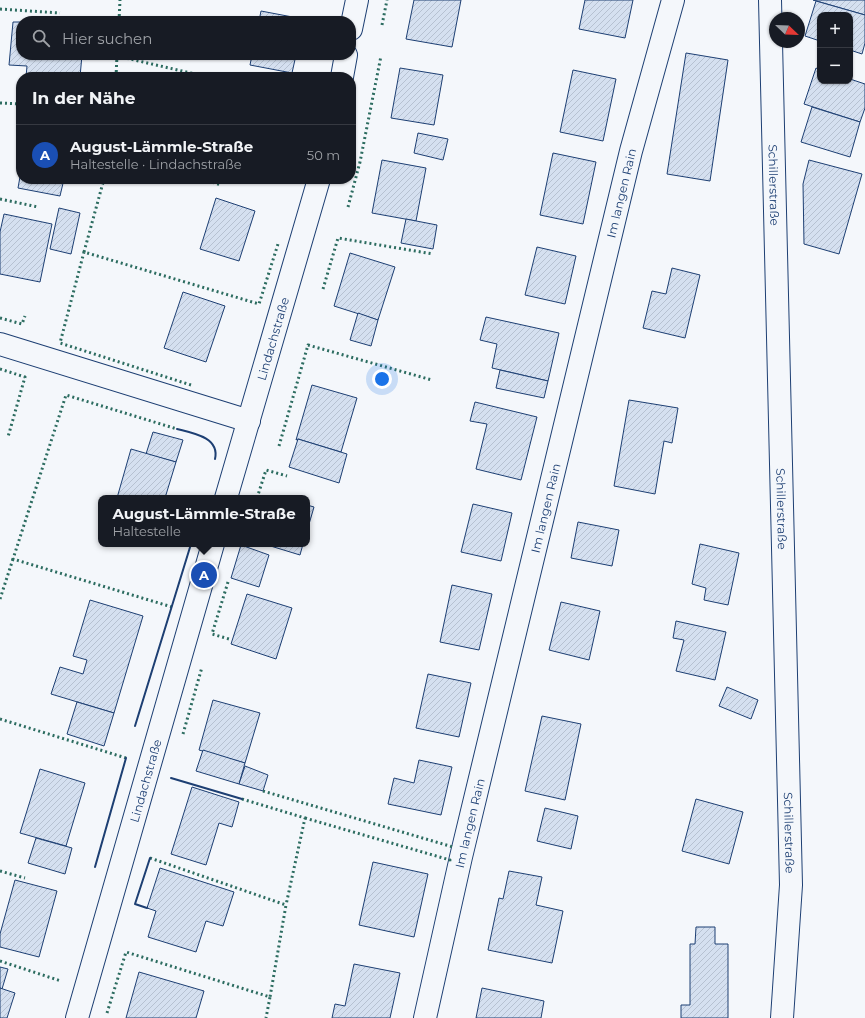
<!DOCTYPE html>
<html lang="de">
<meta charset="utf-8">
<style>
body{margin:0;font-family:Montserrat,sans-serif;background:#20242c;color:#f1f3f6}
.controls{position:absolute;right:12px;top:12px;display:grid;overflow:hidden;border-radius:8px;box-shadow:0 1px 3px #0004}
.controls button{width:36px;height:36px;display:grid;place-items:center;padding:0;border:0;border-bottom:1px solid #363941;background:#171b24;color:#f1f3f6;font:20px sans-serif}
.compass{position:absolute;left:769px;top:12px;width:36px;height:36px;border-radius:50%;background:#171b24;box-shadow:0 1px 3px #0004;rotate:113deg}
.you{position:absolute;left:382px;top:379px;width:14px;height:14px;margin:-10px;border:3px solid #fff;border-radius:50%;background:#1a73e8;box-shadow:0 0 0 6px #1a73e833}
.badge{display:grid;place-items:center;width:26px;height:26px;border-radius:50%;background:#0f766e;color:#fff;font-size:13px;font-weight:700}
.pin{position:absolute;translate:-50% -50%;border:2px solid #fff;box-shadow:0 1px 4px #0006}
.popup{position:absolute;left:98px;top:495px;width:212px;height:52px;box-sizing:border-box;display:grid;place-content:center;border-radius:8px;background:#171b24;filter:drop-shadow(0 1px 3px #0005);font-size:13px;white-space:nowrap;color:#9ea1a6}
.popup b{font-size:15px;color:#f1f3f6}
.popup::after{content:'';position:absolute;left:50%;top:100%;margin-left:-8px;border:8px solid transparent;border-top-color:#171b24}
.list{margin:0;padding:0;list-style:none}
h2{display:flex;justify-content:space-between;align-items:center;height:52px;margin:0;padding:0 16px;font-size:17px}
h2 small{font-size:13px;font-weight:400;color:#9ea1a6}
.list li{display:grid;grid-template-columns:26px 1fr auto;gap:12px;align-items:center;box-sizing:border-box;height:60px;padding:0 16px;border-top:1px solid #363941}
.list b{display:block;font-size:15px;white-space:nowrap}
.list p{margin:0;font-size:13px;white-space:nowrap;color:#9ea1a6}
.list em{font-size:13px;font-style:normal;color:#9ea1a6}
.icon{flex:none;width:22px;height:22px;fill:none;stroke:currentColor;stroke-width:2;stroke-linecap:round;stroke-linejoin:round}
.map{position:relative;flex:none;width:865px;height:1018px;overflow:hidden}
.search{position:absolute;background:#171b24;box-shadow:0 1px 3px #0004;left:16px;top:16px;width:340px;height:44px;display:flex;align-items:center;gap:10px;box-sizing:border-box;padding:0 14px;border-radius:16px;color:#9ea1a6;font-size:15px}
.panel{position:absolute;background:#171b24;box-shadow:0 1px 3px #0004;left:16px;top:72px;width:340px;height:112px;border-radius:16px}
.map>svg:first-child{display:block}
</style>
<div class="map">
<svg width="865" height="1018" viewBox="0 0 865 1018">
<defs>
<pattern id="building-hatch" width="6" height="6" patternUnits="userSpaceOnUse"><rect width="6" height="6" fill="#d5e0f0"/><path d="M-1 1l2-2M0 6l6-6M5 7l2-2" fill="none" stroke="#b6c1d1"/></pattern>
</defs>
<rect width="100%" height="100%" fill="#f4f7fb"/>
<g fill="url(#building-hatch)" stroke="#1d3f73">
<polygon points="414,0 461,0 452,47 406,39"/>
<polygon points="585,0 633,0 625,38 579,29"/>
<polygon points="813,0 865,0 865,15"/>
<polygon points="816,1 865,15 865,43 862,54 850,50 850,15 820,15 820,41 805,36"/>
<polygon points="261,11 303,19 302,21 259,21"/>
<polygon points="13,22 21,22 21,55 82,55 80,77 26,77 27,66 9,65"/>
<polygon points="686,53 728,60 710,181 667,174"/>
<polygon points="252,55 296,55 292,73 250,65"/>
<polygon points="400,68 443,75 434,125 391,118"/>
<polygon points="816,68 820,70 820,81 850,81 850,79 865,84 865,108 860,122 804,104"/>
<polygon points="573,70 616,79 603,141 560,132"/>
<polygon points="812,107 860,122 850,157 801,142"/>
<polygon points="418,133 448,139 443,160 414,153"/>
<polygon points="553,153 596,162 583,224 540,215"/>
<polygon points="382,160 426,168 416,221 372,213"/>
<polygon points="809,160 862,174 839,254 804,244 803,184"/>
<polygon points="21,171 21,179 64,179 60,196 18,188"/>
<polygon points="216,198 255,211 239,261 200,249"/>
<polygon points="59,208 80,213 71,254 50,249"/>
<polygon points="4,214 52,224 40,282 0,274 0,232"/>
<polygon points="406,219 437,225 433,249 401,243"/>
<polygon points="537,247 576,256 565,304 525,295"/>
<polygon points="350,253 395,267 378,320 334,306"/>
<polygon points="672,268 700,275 685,338 643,328 652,291 666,294"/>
<polygon points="183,292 225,306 206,362 164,348"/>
<polygon points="358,313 378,320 371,346 350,340"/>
<polygon points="486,317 559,333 548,381 492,368 497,344 480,340"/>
<polygon points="500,370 548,381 544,398 496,388"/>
<polygon points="312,385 357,398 341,452 298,439 296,440"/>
<polygon points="629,400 678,408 672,443 664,441 655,494 614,486"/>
<polygon points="475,402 537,417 521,480 476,469 487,424 470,421"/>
<polygon points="153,432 183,440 176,462 146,454"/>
<polygon points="298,439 347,454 339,483 289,467"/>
<polygon points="131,449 176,462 165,498 117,498"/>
<polygon points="473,504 512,513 501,561 461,552"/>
<polygon points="307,505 314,507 307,531"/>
<polygon points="578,522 619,530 612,566 571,558"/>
<polygon points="264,544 303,544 300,555"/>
<polygon points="700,544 739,553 728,605 704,600 706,588 692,584"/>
<polygon points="241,545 269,555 259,587 231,578"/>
<polygon points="452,585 492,594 479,650 440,642"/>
<polygon points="247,594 292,608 276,659 231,644"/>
<polygon points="90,600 143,616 114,713 51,694 60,667 83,674 87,660 73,656"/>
<polygon points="561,602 600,611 589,660 549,650"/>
<polygon points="676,621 726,632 715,680 676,671 684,640 673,638"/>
<polygon points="428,674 471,683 459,737 416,728"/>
<polygon points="727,687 758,700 751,719 719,706"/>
<polygon points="213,700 260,713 245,763 199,750"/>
<polygon points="77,702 114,713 104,746 67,734"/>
<polygon points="542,716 581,724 565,800 525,791"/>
<polygon points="203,750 245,763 239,784 196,771"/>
<polygon points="419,760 452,767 441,815 388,804 394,778 414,783"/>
<polygon points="245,766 268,775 263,791 239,784"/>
<polygon points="40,769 85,783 66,846 20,833"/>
<polygon points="192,787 239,802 232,827 219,823 206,865 171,854"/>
<polygon points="696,799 743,812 729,864 682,851"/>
<polygon points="545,808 578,816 571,849 537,841"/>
<polygon points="36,838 72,848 65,874 28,863"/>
<polygon points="373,862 428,874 414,937 359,925"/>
<polygon points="160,868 234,892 223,926 206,921 196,952 148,937 156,911 147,908"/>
<polygon points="509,871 542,877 536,905 563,911 552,963 488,950 499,898 503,899"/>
<polygon points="15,880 57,891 39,957 0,947 0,934"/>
<polygon points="696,927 715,927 715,944 728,944 728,1018 681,1018 681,1005 690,1005 690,944 695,944"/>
<polygon points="354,964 400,973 390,1018 332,1018 335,1004 345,1006"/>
<polygon points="0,967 8,969 2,989 0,988"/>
<polygon points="139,972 204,991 196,1018 126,1018"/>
<polygon points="0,988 15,993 7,1018 0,1018"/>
<polygon points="482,988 544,1001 541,1018 476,1018"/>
</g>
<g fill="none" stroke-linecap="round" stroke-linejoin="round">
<defs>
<g id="minor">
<path id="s1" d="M770,0l21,885 -9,133"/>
<polyline points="351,29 357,0"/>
<polyline points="342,77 346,55"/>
<polyline points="0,344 249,421"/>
<path id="s2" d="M226,498l93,-319"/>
<path id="s3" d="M77,1018l136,-474"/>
<path id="s4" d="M425,1018l36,-161 170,-706 42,-151"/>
</g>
</defs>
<use href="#minor" stroke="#1d3f73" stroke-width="24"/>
<use href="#minor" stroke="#f4f7fb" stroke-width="22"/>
<g stroke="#2c6c60" stroke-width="3" stroke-dasharray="2 3" stroke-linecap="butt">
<polyline points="0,9 60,13"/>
<polyline points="119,21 120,0"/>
<polyline points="382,25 387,0"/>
<polyline points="117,56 208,77"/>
<polyline points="116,77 117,55"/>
<polyline points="0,103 21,104"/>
<polyline points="203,179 221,185"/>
<polyline points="0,199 38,207"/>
<polyline points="348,207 360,162 381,56"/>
<polyline points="84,252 104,179"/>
<polyline points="323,289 338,238 433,254"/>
<polyline points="0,318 22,324 25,316"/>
<polyline points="0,369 25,377 8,437"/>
<polyline points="191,385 60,343 84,252 259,304 278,244"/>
<polyline points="279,446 308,345 432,380"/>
<polyline points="257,498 266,470 287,476"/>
<polyline points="228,582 212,634 229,639"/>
<polyline points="0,599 13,559"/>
<polyline points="172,607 13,559 66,395 177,429"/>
<polyline points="0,719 126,758"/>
<polyline points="183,734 202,667"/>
<polyline points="263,791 453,847"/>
<polyline points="242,799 305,818 286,905"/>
<polyline points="305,818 450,860 449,863"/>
<polyline points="150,858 286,905 270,997"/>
<polyline points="0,871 25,878"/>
<polyline points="0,961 61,981"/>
<polyline points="107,1013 126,952 270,997 266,1018"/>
</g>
<g stroke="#1d3f73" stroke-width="2">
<path d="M177,429c15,4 43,8 38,30"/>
<polyline points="135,726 191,544"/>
<polyline points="171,778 242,799"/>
<polyline points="95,867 126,758"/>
<polyline points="147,908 135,904 150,858"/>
</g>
</g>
<g text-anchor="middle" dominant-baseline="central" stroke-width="3" stroke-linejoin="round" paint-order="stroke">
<g font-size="12" fill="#1d3f73" stroke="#f4f7fb">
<text stroke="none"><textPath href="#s1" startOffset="185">Schillerstraße</textPath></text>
<text stroke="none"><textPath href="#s4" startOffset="848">Im langen Rain</textPath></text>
<text stroke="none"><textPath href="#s2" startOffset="166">Lindachstraße</textPath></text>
<text stroke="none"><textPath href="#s4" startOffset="524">Im langen Rain</textPath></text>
<text stroke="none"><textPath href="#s1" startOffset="509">Schillerstraße</textPath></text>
<text stroke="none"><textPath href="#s3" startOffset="247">Lindachstraße</textPath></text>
<text stroke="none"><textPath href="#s4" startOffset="200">Im langen Rain</textPath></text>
<text stroke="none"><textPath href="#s1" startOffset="833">Schillerstraße</textPath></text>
</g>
</g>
</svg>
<div class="controls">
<button>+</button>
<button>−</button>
</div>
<svg class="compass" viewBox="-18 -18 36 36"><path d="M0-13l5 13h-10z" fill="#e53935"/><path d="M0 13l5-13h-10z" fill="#9ea1a6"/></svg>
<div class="you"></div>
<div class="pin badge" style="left:204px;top:575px;background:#1a4fb4">A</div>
<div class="popup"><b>August-Lämmle-Straße</b>Haltestelle</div>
<div class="search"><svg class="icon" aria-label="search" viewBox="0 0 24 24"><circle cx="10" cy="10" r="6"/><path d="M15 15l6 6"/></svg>Hier suchen</div>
<section class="panel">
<h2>In der Nähe<small></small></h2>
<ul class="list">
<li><span class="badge" style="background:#1a4fb4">A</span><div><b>August-Lämmle-Straße</b><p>Haltestelle · Lindachstraße</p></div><em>50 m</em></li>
</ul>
</section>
</div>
